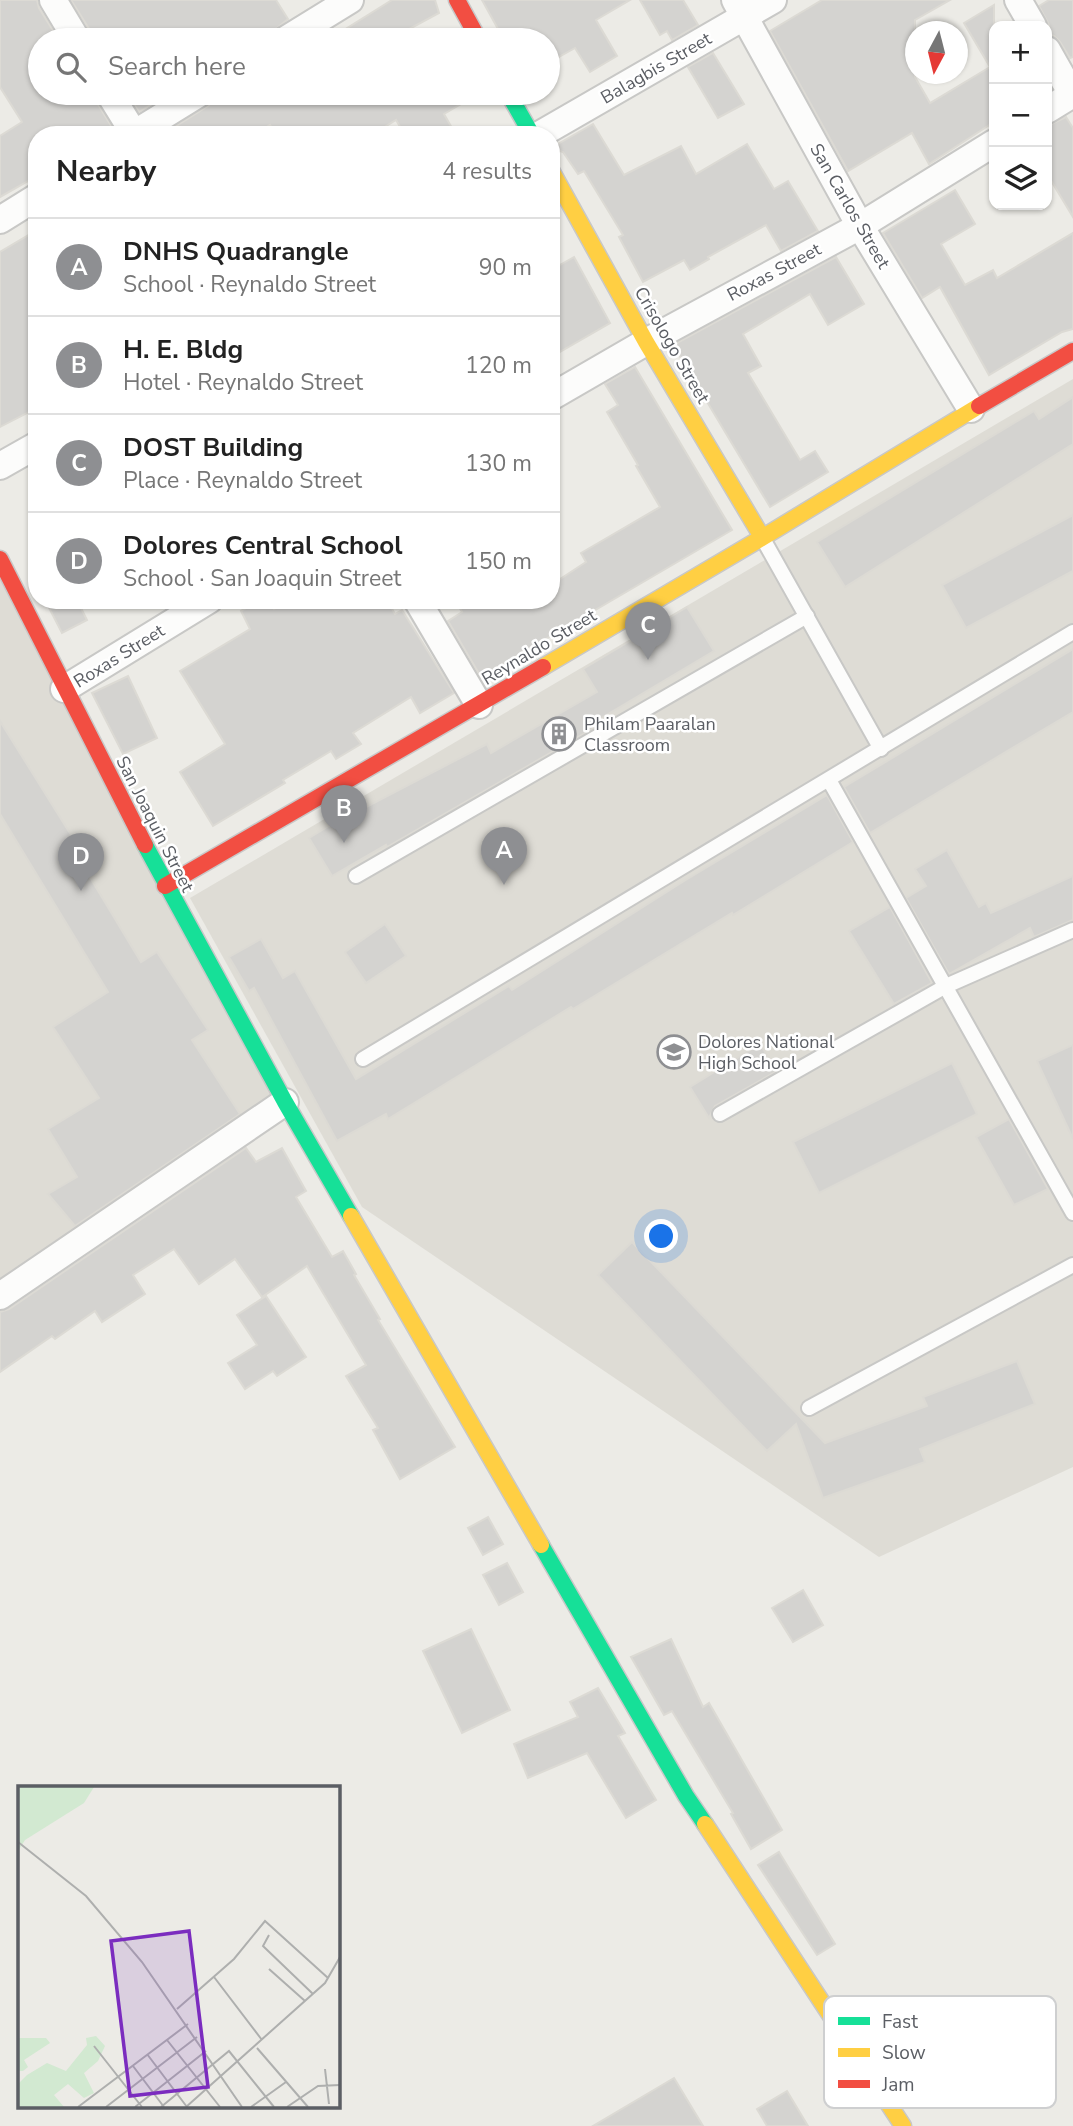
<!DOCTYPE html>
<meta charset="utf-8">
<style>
body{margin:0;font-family:"Nunito Sans",sans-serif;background:#f2f2f2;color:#222}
.controls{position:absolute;right:21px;top:21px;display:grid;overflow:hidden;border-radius:14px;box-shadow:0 2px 5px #0004}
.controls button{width:63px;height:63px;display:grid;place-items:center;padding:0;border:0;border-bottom:2px solid #e0e0e0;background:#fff;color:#222;font:35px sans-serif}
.compass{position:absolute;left:905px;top:21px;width:63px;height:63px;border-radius:50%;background:#fff;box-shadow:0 2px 5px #0004;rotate:187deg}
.you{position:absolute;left:662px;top:1237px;width:24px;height:24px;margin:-18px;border:5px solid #fff;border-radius:50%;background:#1a73e8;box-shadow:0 0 0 10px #1a73e833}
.badge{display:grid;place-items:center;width:46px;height:46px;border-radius:50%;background:#8e8f92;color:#fff;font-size:23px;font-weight:700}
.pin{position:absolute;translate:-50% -58px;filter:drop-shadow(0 2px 4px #0008)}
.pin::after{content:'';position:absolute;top:37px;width:24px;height:21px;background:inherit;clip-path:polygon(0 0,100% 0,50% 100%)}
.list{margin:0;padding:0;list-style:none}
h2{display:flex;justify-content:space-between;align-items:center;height:91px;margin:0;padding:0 28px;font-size:30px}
h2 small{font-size:23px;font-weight:400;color:#767676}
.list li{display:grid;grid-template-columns:46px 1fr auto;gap:21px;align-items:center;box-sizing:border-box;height:98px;padding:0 28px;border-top:2px solid #e0e0e0}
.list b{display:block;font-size:26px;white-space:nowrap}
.list p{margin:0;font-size:23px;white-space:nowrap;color:#767676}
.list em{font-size:23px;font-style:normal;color:#767676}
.icon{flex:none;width:38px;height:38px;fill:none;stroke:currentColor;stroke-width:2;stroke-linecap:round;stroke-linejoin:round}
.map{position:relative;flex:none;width:1073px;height:2126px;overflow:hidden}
.search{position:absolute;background:#fff;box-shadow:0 2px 5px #0004;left:28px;top:28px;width:532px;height:77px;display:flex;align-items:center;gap:18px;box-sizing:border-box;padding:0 24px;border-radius:38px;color:#767676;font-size:26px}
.panel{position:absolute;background:#fff;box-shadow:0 2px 5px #0004;left:28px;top:126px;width:532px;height:483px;border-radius:28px}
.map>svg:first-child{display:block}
</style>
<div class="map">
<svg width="1073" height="2126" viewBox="0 0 1073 2126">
<rect width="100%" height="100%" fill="#ecebe6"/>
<g fill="#dedcd5">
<polygon points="1073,379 1073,1467 879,1557 362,1207 190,898"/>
<polygon points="0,579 273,1099 0,1288"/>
</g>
<g fill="#d4d3d0" stroke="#dcdad4" stroke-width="2">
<polygon points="0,0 37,0 39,8 59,40 40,40 40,93 93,93 96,101 113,129 103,135 37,135 37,176 0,197 0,136 22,122 0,87"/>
<polygon points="71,0 276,0 288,19 272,32 269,40 165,40 160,31 146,40 93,40 91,32"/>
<polygon points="392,0 435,0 439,13 389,40 328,40"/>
<polygon points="482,0 630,0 596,20 617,56 590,72 575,48 548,63 548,40 501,40 498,29"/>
<polygon points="640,0 683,0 698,25 672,40 667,31 660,35"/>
<polygon points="822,0 950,0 915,20 915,77 930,103 990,67 964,23 994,5 994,122 929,164 912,133 848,171 770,31"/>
<polygon points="1049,0 1073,0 1073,57 1070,58 1060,42 1054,36 1047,34 1049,25 1039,6"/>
<polygon points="713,53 744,104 718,118 688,67"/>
<polygon points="127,93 170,93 139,112"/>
<polygon points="216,93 480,93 444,114 456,135 405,135 396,120 372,135 276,135 270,125 254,135 162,135 208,106 213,101"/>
<polygon points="1066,117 1073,128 1073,217 1047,174 1047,126"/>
<polygon points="593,124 624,175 681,146 696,174 747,144 774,189 788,181 818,231 781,251 766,225 708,257 709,259 690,270 684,260 643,282 619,237 623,235 584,171 578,174 563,152 551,148"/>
<polygon points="955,190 975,224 941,244 965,285 993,270 997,278 1073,233 1073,329 1062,332 989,375 940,287 922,298 883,233"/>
<polygon points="37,230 37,408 0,427 0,252"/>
<polygon points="574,257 610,323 551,357 551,270"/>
<polygon points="836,257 864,304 828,325 810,294 743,334 761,366 748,373 800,460 815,451 828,472 770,507 673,345"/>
<polygon points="635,367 732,530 481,677 448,621 462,612 455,600 551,600 551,585 586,562 581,553 660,507 636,466 638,465 607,412 618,405 605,384"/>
<polygon points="1073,397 1073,444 845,587 817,542 1034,411 1039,419"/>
<polygon points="1073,515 1073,571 966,628 942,585"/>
<polygon points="45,600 77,600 87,620 62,633"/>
<polygon points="260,600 269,600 274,609 290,600 387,600 395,614 402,610 454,693 420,713 411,697 353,733 361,744 336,759 331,751 283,780 285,783 213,826 180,772 225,744 180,671 250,629 241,611"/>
<polygon points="687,607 714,651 595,722 597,726 387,847 386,845 332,876 309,838 352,812 353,814 487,744 491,753 597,692 583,669"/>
<polygon points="1073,649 1073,712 870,833 844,787"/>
<polygon points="128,676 157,738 123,754 92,693"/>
<polygon points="0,721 81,851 76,854 141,962 157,952 208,1030 192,1040 240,1114 75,1226 48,1194 77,1177 48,1129 99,1098 53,1027 108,992 0,814"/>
<polygon points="827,795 853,842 733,915 732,913 573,1009 571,1007 388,1119 386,1114 337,1141 254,988 249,991 229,957 261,939 283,978 295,971 356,1079 509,986 512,990 684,881"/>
<polygon points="947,850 979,907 986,903 991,913 1073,876 1073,920 1034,937 1030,928 949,974 906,898 926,886 915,869"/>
<polygon points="890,907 932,983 894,1004 849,931"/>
<polygon points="385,924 406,956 366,983 345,952"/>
<polygon points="760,1044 777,1071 715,1106 709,1118 690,1087"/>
<polygon points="1073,1045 1073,1139 1037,1061"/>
<polygon points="952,1063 977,1114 819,1193 793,1142"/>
<polygon points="1009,1119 1048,1189 1014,1205 976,1137"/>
<polygon points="246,1148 256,1162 282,1148 306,1191 296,1197 332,1257 343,1251 356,1274 354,1275 380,1319 378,1320 455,1447 400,1479 373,1430 378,1428 346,1376 366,1365 307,1266 262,1297 235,1259 199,1284 174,1249 133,1275 145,1294 102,1322 95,1311 55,1339 52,1336 0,1372 0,1312 9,1309"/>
<polygon points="632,1242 825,1443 927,1406 923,1397 1017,1361 1035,1404 920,1449 925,1462 823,1498 796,1424 767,1451 598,1275"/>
<polygon points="266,1296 306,1357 277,1376 273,1371 245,1389 228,1363 257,1345 237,1315"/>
<polygon points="488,1517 503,1544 483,1555 468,1528"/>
<polygon points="507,1563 523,1592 499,1605 483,1575"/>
<polygon points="803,1590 823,1625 793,1642 772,1608"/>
<polygon points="471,1629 510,1710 462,1733 423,1651"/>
<polygon points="671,1639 703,1707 709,1703 782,1830 751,1849 731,1814 733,1813 672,1711 664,1715 631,1657"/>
<polygon points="598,1688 625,1733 618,1736 656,1800 626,1818 587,1753 528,1778 514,1744 578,1717 570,1702"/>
<polygon points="779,1852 835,1944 817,1955 758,1865"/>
<polygon points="674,2078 703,2126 593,2126"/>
<polygon points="787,2091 808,2126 767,2126 757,2109"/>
</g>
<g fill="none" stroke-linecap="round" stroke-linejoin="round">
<defs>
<g id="lane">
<polyline points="763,539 881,749"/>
<polyline points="829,780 1073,1213"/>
<polyline points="356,876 807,616"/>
<polyline points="363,1059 1073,632"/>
<polyline points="720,1114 946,986 1073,930"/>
<polyline points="809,1408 1073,1265"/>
</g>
<g id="street">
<polyline points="53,0 77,40"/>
<polyline points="735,0 860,226 971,409"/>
<polyline points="1018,0 1033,26"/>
<polyline points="285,40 350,0"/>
<polyline points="1047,50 1073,96"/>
<polyline points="109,93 135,135"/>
<polyline points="1047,110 1073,94"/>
<polyline points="132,135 200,93"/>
<polyline points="539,135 773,0"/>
<polyline points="0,220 37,197"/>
<polyline points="551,397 646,342 860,226 994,143"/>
<polyline points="0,466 37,445"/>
<polyline points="417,600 479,705"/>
<polyline points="64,689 209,600"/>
<polyline points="0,1296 285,1102"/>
</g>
<g id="fast">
<polyline points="508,93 532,135"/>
<polyline points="145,845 285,1102 351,1216"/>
<polyline points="541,1545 686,1796 705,1824"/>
</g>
<g id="slow">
<polyline points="551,170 646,342 762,537"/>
<polyline points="543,667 760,539 979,406"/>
<polyline points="351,1216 541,1545"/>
<polyline points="705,1824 903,2126"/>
</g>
<g id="jam">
<polyline points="457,0 479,40"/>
<polyline points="979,406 1073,351"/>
<polyline points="0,559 145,845"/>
<polyline points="165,886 543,667"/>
</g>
</defs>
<use href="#lane" stroke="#c8c8c6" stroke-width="18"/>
<use href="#street" stroke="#c8c8c6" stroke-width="30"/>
<use href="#fast" stroke="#c8c8c8" stroke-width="19"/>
<use href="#slow" stroke="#c8c8c8" stroke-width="19"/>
<use href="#jam" stroke="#c8c8c8" stroke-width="19"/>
<use href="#lane" stroke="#fcfcfb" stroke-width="14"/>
<use href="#street" stroke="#fcfcfb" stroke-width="26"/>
<use href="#fast" stroke="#16e098" stroke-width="16"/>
<use href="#slow" stroke="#ffcf43" stroke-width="16"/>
<use href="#jam" stroke="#f24e42" stroke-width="16"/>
</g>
<defs>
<symbol id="building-ring" viewBox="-11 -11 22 22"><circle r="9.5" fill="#fff" stroke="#8e8f92" stroke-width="1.5"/><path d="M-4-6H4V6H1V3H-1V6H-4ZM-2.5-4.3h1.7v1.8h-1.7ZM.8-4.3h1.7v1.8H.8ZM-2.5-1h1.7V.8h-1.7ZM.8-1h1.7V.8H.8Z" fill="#8e8f92"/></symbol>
<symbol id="school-ring" viewBox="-11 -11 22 22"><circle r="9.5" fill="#fff" stroke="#8e8f92" stroke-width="1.5"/><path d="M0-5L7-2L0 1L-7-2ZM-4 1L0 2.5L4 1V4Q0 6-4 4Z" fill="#8e8f92"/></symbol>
</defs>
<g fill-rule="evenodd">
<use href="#building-ring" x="540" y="715" width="38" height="38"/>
<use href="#school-ring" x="655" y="1033" width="38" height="38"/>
</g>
<g text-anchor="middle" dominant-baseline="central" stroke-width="5" stroke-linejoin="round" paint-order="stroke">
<g font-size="18" fill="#5b5e64" stroke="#fff">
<text transform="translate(656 68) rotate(-30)">Balagbis Street</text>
<text transform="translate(850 206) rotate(60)">San Carlos Street</text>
<text transform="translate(774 272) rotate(-28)">Roxas Street</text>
<text transform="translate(672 345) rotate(60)">Crisologo Street</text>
<text transform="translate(539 647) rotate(-31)">Reynaldo Street</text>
<text transform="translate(119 656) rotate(-32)">Roxas Street</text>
<text transform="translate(155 824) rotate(63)">San Joaquin Street</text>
</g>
<g font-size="18" fill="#5b5e64" stroke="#fff" text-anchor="start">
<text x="584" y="724">Philam Paaralan<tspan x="584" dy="21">Classroom</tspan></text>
<text x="698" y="1042">Dolores National<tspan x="698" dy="21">High School</tspan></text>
</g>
</g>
<g transform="translate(18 1786)">
<rect width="322" height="322" fill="#ecebe6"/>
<path d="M0,1h76l-10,16 -59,37 -7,11zM78,250l9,10 -7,15 -14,12 10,20 -10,5 -16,-14 -14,11 10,12h-46v-23l9,-9 20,-12 19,8 21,-26 -1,-7zM0,252h28l4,5 -26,17 4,7 -5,4h-5z" fill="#d2e9d1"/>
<path fill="none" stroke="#aeafae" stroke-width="2" d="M0,56l68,54 56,66 100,145M251,149l-6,11 50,48M251,183l36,32M196,191l48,63M159,223l57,-50 31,-38 63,57M149,254l53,67M76,260l48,61M239,262l51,59M129,268l40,53M115,280l31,41M307,283l4,35M60,321l110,-83M88,321l91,-70M117,321l71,-56M143,321l68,-56 45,56M168,321l139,-124 15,-26M233,321l35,-25M269,321l31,-21 22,-1"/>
<path fill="#7b2cbf" fill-opacity="0.15" stroke="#7b2cbf" stroke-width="3.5" d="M171,145l19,156 -78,9 -19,-155z"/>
<rect width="322" height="322" fill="none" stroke="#5b5e64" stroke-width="3.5"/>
</g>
<rect x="824" y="1996" width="232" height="112" rx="10" fill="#fff" stroke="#cecfd0" stroke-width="2"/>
<rect x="838" y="2017" width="32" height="8" fill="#16e098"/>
<rect x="838" y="2048" width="32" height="9" fill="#ffcf43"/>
<rect x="838" y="2080" width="32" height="8" fill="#f24e42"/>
<g font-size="19" fill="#5b5e64">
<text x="882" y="2028">Fast</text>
<text x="882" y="2059">Slow</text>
<text x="882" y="2091">Jam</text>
</g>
</svg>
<div class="controls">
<button>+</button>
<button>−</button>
<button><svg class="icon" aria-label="layers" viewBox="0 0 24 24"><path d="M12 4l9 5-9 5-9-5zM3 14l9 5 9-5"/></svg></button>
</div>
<svg class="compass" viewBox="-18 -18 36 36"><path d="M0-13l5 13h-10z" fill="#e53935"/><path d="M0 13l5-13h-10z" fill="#767676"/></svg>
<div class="you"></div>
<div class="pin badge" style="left:504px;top:885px">A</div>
<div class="pin badge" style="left:344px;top:843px">B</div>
<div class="pin badge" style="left:648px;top:660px">C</div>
<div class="pin badge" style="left:81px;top:891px">D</div>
<div class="search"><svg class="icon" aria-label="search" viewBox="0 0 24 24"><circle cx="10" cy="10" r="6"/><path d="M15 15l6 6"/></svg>Search here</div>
<section class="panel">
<h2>Nearby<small>4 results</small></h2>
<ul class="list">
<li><span class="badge">A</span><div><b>DNHS Quadrangle</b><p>School · Reynaldo Street</p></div><em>90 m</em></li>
<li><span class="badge">B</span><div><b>H. E. Bldg</b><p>Hotel · Reynaldo Street</p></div><em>120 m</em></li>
<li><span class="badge">C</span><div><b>DOST Building</b><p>Place · Reynaldo Street</p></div><em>130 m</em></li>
<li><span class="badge">D</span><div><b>Dolores Central School</b><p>School · San Joaquin Street</p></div><em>150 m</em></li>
</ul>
</section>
</div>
